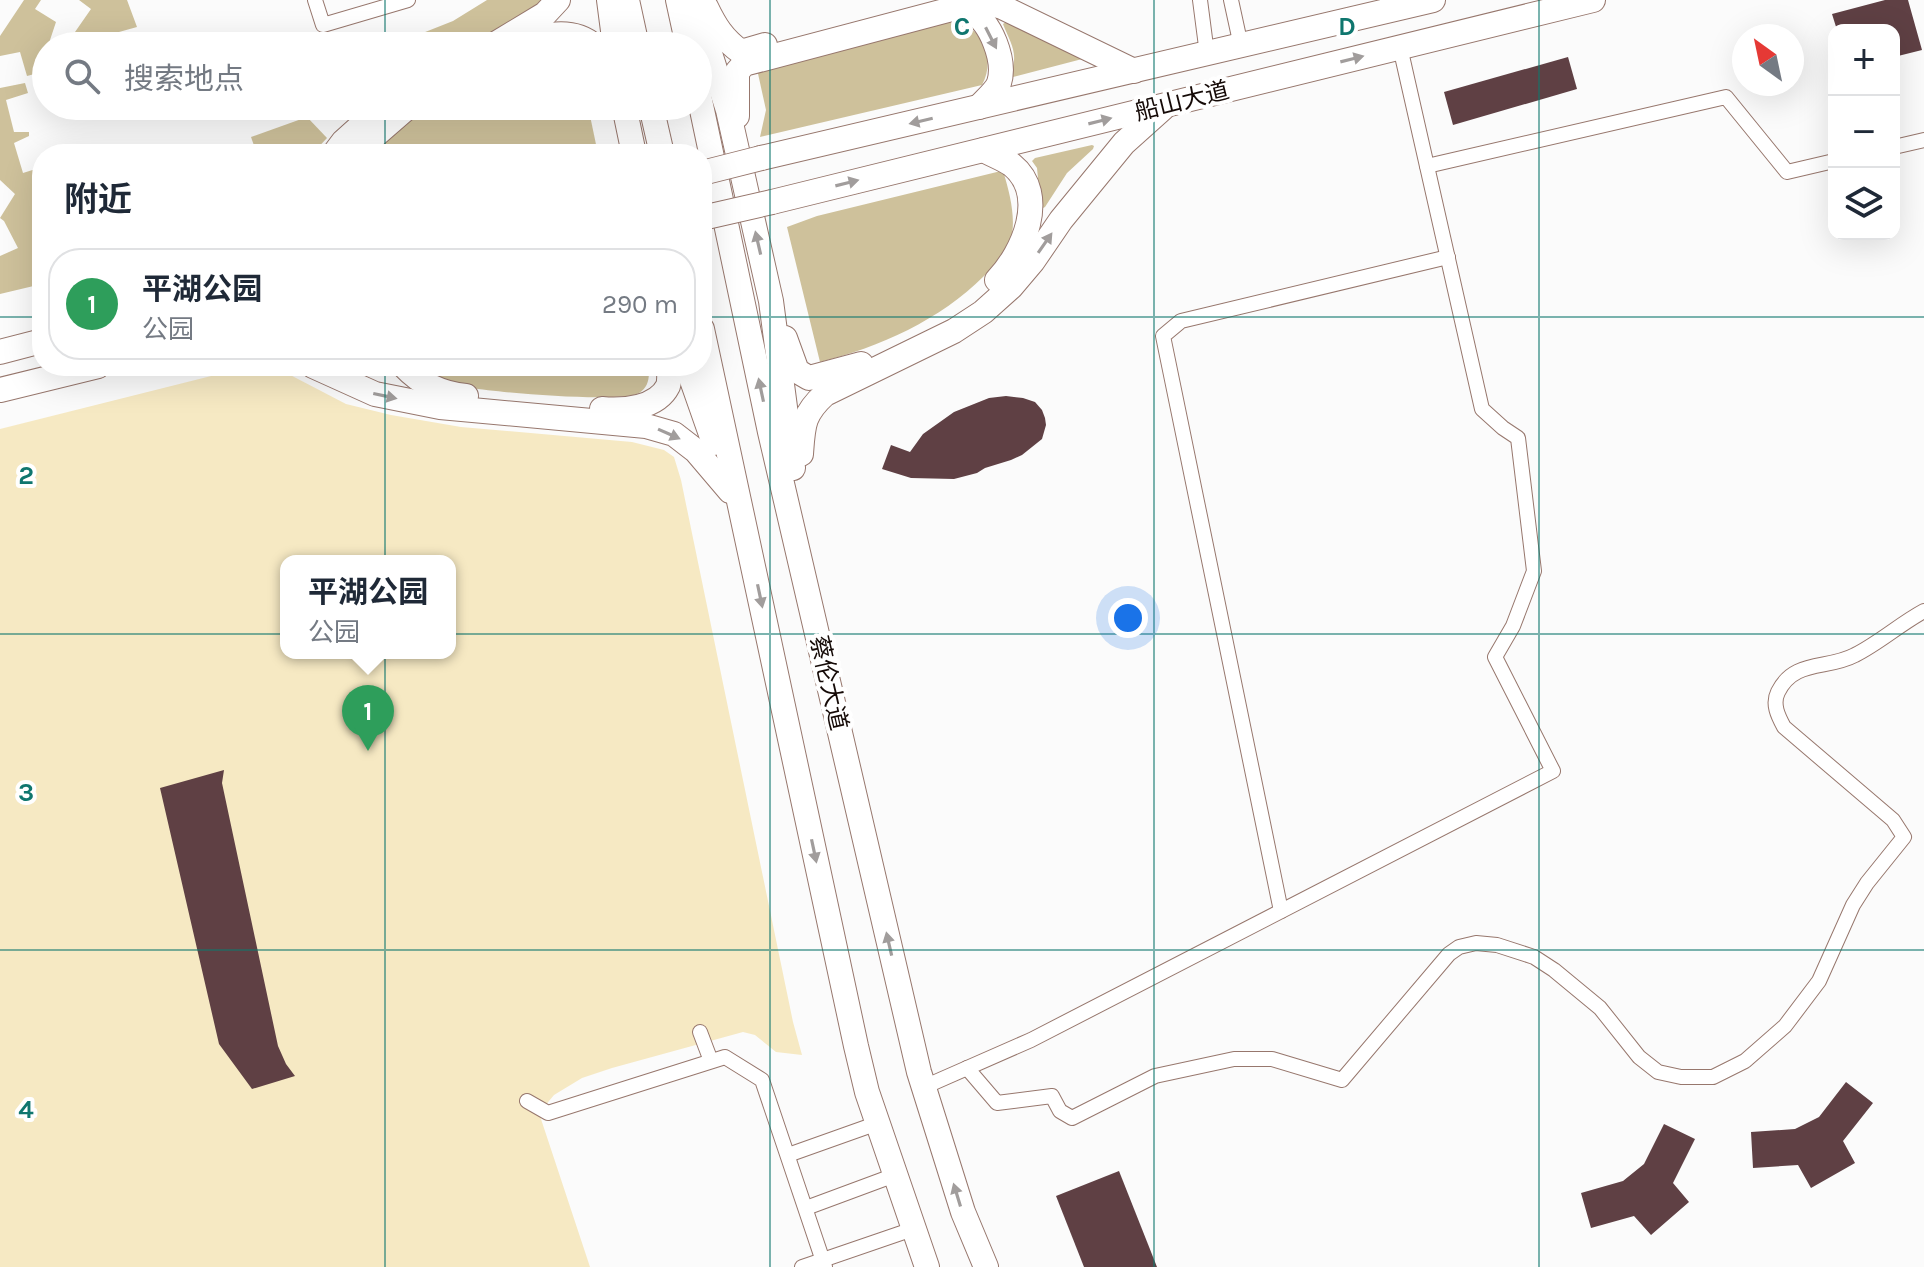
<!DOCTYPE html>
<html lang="zh">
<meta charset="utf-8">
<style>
body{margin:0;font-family:Karla,"Noto Sans SC",sans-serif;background:#f6f6f7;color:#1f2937}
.controls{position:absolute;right:24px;top:24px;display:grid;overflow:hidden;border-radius:16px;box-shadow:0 8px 32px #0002}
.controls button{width:72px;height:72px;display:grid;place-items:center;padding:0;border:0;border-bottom:2px solid #e0e1e3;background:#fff;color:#1f2937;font:40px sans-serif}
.compass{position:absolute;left:1732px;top:24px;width:72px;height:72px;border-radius:50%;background:#fff;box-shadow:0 8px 32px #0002;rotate:327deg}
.you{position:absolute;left:1128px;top:618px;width:28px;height:28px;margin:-20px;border:6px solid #fff;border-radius:50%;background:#1a73e8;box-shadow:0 0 0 12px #1a73e833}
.badge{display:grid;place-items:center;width:52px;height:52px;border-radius:50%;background:#2563eb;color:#fff;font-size:26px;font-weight:700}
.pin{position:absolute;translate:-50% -66px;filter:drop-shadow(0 2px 4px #0008)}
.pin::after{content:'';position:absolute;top:42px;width:28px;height:24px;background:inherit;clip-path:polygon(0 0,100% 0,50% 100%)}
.popup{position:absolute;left:280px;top:555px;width:176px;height:104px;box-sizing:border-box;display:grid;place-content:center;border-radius:16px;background:#fff;filter:drop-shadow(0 2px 6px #0005);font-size:26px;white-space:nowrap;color:#747a83}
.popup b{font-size:30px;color:#1f2937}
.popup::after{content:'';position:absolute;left:50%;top:100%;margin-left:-16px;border:16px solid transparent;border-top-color:#fff}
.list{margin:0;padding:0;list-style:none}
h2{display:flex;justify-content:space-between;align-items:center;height:104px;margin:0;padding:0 32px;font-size:34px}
h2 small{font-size:26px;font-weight:400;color:#747a83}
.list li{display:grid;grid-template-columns:52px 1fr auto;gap:24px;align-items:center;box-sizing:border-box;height:112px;margin:0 16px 16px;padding:0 16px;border:2px solid #e0e1e3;border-radius:32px}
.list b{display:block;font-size:30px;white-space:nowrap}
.list p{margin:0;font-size:26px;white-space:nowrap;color:#747a83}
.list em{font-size:26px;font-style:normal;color:#747a83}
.icon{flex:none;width:44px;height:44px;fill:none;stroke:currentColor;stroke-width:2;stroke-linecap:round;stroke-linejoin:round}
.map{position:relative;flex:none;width:1924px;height:1267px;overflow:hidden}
.search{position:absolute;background:#fff;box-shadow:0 8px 32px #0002;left:32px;top:32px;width:680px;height:88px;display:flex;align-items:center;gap:20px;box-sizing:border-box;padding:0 28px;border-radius:44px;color:#747a83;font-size:30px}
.panel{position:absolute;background:#fff;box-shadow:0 8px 32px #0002;left:32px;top:144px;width:680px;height:232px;border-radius:32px}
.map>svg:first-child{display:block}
</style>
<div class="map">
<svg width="1924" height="1267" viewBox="0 0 1924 1267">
<rect width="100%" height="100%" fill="#fbfbfb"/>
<path fill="#f6e9c3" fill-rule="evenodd" d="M251,366h22l73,38 45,11 70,12 171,15 32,8 10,7 7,23 112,542 9,33 -26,-3 -21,-17 -12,-3 -131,36 -30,10 -28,17 -15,18 51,154h-590v-838zM286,561h164v92h-164z"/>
<g fill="#cec19b">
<polygon points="24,0 41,0 35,9 56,22 48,46 46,46 44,57 46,71 27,76 20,52 0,56 0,36"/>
<polygon points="79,0 127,0 137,27 119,32 120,46 76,46 75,32 91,9"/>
<polygon points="487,0 544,0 523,16 466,46 402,46 410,38 453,21"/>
<path d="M956,20c27,10 40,39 26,65l-222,52 6,-27 -9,-41z"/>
<path d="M1006,22l80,36 -77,20c11,-25 2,-33 -6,-54z"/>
<polygon points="25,83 28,93 6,100 14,132 29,132 29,136 14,143 23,173 42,167 42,284 0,294 0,256 18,248 4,221 0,218 15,194 0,180 0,88"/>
<polygon points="422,106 588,106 598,154 370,154 401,120"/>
<polygon points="307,117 327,138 312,154 257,154 251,137"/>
<polygon points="1092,145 1094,146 1093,149 1067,173 1045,207 1041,209 1037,168 1032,161 1035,158"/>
<path d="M1001,171l3,3c6,20 13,48 6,68 -5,14 -16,24 -26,34 -44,44 -104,71 -164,86l-33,-135 30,-11z"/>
<path d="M418,366h230c2,10 1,21 -9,27 -20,11 -170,-2 -195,-10 -10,-3 -18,-11 -26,-17z"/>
</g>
<g fill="#5f4044">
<polygon points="1885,0 1908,0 1922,50 1894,57 1894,30 1837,30 1832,14"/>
<polygon points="1568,57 1577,89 1453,125 1444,92"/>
<polygon points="1006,396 1023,398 1035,402 1042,410 1045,418 1046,425 1042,439 1022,455 1011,460 985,468 977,473 954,479 911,478 882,469 891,445 910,452 923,434 954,412 989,398"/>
<polygon points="224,770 222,783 278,1046 286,1064 295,1076 252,1089 219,1044 160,788"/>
<polygon points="1846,1082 1873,1103 1843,1141 1855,1163 1811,1188 1798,1165 1753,1168 1751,1132 1795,1129 1819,1117"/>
<polygon points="1664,1124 1695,1139 1673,1183 1689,1202 1651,1235 1634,1216 1591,1228 1581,1193 1623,1181 1644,1164"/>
<polygon points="1119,1171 1157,1267 1084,1267 1056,1196"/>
</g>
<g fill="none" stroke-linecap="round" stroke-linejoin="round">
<defs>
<g id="minor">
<polyline points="315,0 323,25 408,0"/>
<polyline points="1200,0 1207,54"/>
<polyline points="1231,0 1241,46"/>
<polyline points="1894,147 1924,140"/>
<polyline points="1427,166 1726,97 1787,172 1834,161"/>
<polyline points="1281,911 1163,336 1181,321 1448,257"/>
<polyline points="700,1032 711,1061"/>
<path d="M967,1068l30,35 55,-7 8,15 12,7 83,-42 79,-17h38l70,21 107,-126 10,-7 17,-4 21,2 37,12 20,13 46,38 39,49 19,15 23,5h32l32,-16 40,-35 34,-45 34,-76 14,-22 37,-46 -11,-17 -109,-93c-6,-11 -12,-23 -6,-35 16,-33 49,-22 77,-37 24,-12 45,-31 69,-44"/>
<polyline points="924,1087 1031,1040 1553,771 1495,657 1513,626 1534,571 1518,438 1503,428 1482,409 1400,47"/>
<polyline points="527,1101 548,1113 725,1057 762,1080 825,1267"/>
<polyline points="788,1155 878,1123"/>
<polyline points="806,1208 895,1175"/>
<polyline points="802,1267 913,1229"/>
</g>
<g id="trunk">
<polyline points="609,0 615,46"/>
<polyline points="627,0 637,46"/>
<polyline points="678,0 688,46"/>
<polyline points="693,0 728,110 771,301 793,468"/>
<polyline points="975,0 1002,7 1134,71"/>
<path d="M706,7c9,19 17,32 35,45l24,-7"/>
<polyline points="492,46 545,14 558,0"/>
<path d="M517,46c23,-12 56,-19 77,0"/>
<polyline points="698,91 770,432 919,1072 963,1212 986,1267"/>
<polyline points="624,106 634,154"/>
<polyline points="651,106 662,154"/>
<path d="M737,116v-44l7,-8 208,-55c6,0 12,0 18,2 21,10 36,50 29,72 -3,8 -14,17 -20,24"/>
<path d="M984,150c8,5 20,9 28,15 37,30 11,88 -15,115"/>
<polyline points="334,154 343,142 383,106"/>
<polyline points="361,154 371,139 409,106"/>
<polyline points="761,158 1433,0"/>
<polyline points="772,202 1593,0"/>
<polyline points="702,329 856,1046 867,1092 927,1267"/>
<polyline points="785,338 797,371 809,378 861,364"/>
<polyline points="0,352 42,341"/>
<polyline points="313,366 375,394 440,407 646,426 674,434 696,451 730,491"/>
<path d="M404,366c17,18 38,28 62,30"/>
<polyline points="687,366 714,443"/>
<polyline points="0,390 98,366"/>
<path d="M602,409c22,2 55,-1 66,-23 2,-6 1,-14 1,-20"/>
<path d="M801,454c2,-29 2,-40 24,-60l129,-63 29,-19 28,-25 22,-26 28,-41 63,-77 39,-35"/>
</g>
</defs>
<use href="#minor" stroke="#97776d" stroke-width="16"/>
<use href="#trunk" stroke="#97776d" stroke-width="26"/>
<use href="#minor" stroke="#fff" stroke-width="14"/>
<use href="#trunk" stroke="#fff" stroke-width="24"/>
<defs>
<g id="trunk-bridge">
<polyline points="702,173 761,158"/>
<polyline points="702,218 772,202"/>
</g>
</defs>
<use href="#trunk-bridge" stroke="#97776d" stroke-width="26" stroke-linecap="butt"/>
<use href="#trunk-bridge" stroke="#fff" stroke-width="24"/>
</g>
<defs><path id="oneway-solid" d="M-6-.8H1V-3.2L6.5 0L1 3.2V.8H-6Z" transform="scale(2)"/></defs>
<g fill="#a19d9c">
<use href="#oneway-solid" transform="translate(991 38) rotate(63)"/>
<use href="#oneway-solid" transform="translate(1352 59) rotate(-14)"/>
<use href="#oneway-solid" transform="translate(921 121) rotate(167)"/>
<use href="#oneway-solid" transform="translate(1100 121) rotate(-14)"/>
<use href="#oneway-solid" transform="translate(847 183) rotate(-14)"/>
<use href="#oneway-solid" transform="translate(758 243) rotate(-103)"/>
<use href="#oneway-solid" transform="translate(1045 243) rotate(-55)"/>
<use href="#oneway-solid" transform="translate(761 390) rotate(-102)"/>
<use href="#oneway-solid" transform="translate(385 396) rotate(12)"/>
<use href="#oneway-solid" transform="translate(669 434) rotate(24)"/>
<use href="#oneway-solid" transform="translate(760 596) rotate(78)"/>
<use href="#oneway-solid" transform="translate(814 851) rotate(78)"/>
<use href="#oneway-solid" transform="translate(889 944) rotate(-103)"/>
<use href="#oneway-solid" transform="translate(957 1195) rotate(-107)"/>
</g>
<path fill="none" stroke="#0f766e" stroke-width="2" stroke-opacity="0.55" d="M385,0v46M770,0v1267M1154,0v1267M1539,0v1267M385,106v48M0,317h42M702,317h1222M385,366v901M0,634h1924M0,950h1924"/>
<g text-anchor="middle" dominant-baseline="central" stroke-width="8" stroke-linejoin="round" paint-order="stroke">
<g font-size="24" fill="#150a07" stroke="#fff">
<text transform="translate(1182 101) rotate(-14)">船山大道</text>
<text transform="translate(829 683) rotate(77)">蔡伦大道</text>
</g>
</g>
<g font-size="26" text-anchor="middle" font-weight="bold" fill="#0f766e" stroke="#fff" stroke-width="8" stroke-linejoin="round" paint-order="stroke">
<text x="962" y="35">C</text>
<text x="1347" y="35">D</text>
<text x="26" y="484">2</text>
<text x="26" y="801">3</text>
<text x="26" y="1118">4</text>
</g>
</svg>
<div class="controls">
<button>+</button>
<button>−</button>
<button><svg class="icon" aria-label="layers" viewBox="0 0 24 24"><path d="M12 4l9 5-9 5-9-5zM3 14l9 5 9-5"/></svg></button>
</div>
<svg class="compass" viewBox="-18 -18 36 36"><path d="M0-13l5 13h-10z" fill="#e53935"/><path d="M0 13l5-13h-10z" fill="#747a83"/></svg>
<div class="you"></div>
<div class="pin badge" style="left:368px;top:751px;background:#2e9e5b">1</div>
<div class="popup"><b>平湖公园</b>公园</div>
<div class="search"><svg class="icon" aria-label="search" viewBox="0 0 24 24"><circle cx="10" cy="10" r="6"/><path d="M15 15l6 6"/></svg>搜索地点</div>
<section class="panel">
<h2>附近<small></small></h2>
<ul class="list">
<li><span class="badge" style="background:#2e9e5b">1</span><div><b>平湖公园</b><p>公园</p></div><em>290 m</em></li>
</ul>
</section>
</div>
